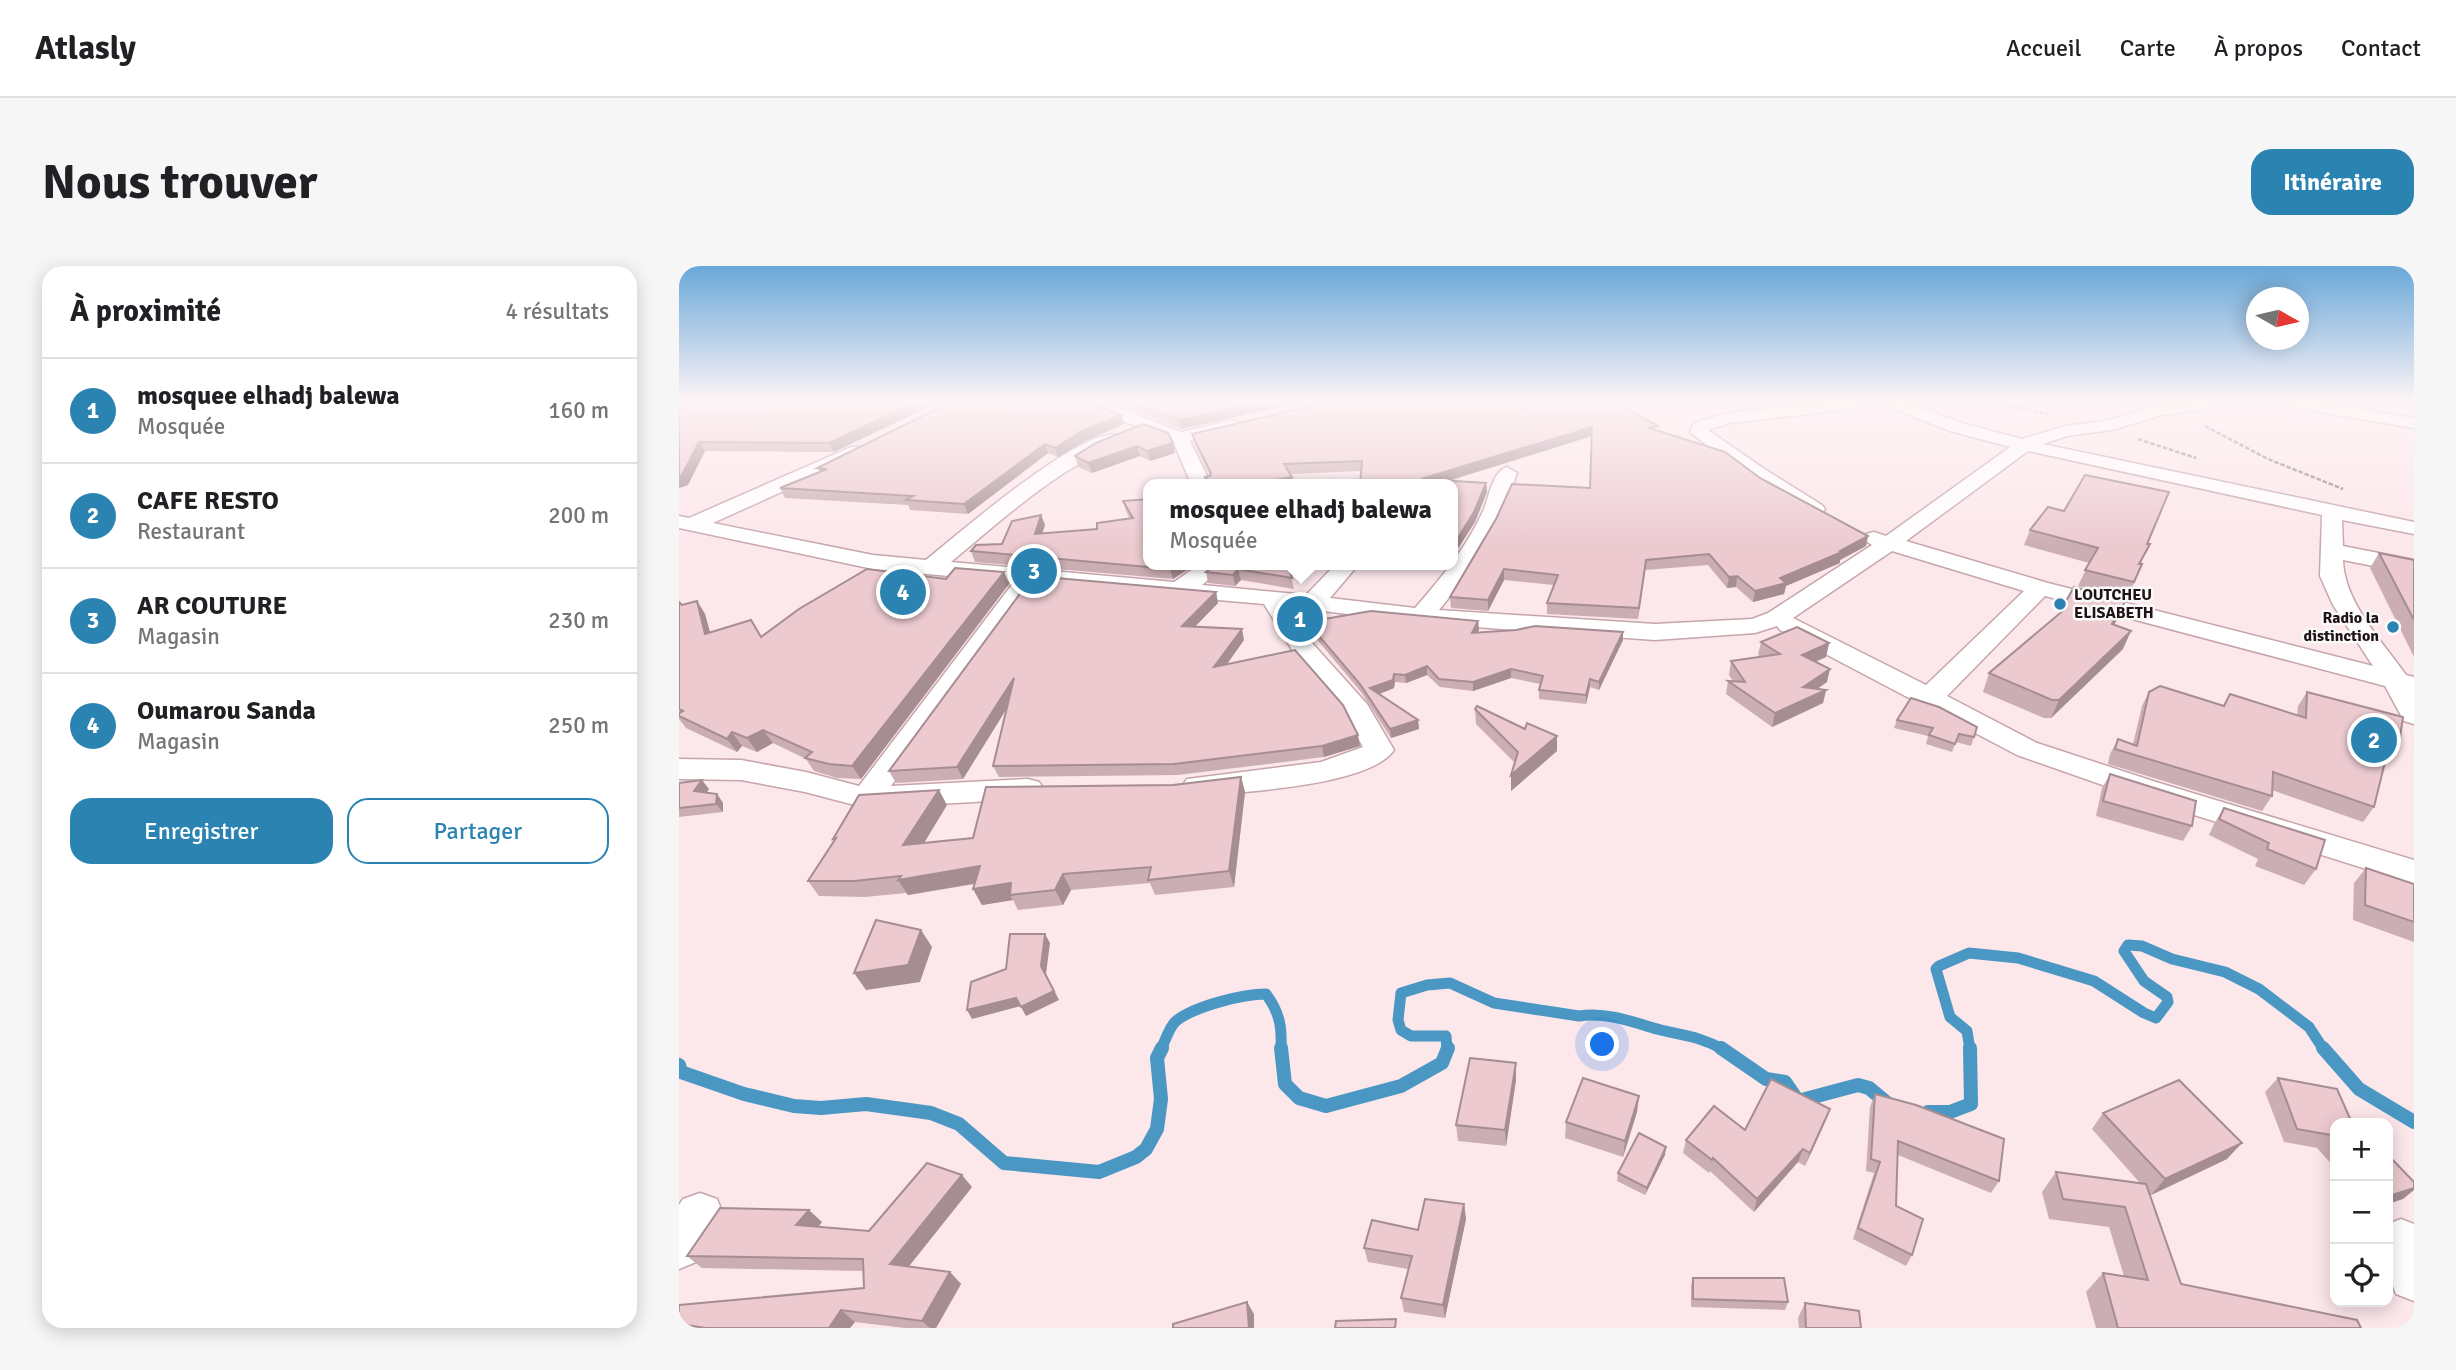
<!DOCTYPE html>
<html lang="fr">
<meta charset="utf-8">
<style>
body{margin:0;font-family:Signika,sans-serif;background:#f6f6f6;color:#202124}
.controls{position:absolute;right:21px;bottom:21px;display:grid;overflow:hidden;border-radius:14px;box-shadow:0 4px 18px #0003}
.controls button{width:63px;height:63px;display:grid;place-items:center;padding:0;border:0;border-bottom:2px solid #e0e0e0;background:#fff;color:#202124;font:35px sans-serif}
.compass{position:absolute;left:1567px;top:21px;width:63px;height:63px;border-radius:50%;background:#fff;box-shadow:0 4px 18px #0003;rotate:98deg}
.you{position:absolute;left:924px;top:779px;width:24px;height:24px;margin:-18px;border:5px solid #fff;border-radius:50%;background:#1a73e8;box-shadow:0 0 0 10px #1a73e833}
.badge{display:grid;place-items:center;width:46px;height:46px;border-radius:50%;background:#2a83b1;color:#fff;font-size:23px;font-weight:700}
.pin{position:absolute;translate:-50% -50%;border:4px solid #fff;box-shadow:0 2px 7px #0006}
.popup{position:absolute;left:464px;top:213px;width:315px;height:91px;box-sizing:border-box;display:grid;place-content:center;border-radius:14px;background:#fff;filter:drop-shadow(0 2px 5px #0005);font-size:23px;white-space:nowrap;color:#757577}
.popup b{font-size:26px;color:#202124}
.popup::after{content:'';position:absolute;left:50%;top:100%;margin-left:-14px;border:14px solid transparent;border-top-color:#fff}
.list{margin:0;padding:0;list-style:none}
h2{display:flex;justify-content:space-between;align-items:center;height:91px;margin:0;padding:0 28px;font-size:30px}
h2 small{font-size:23px;font-weight:400;color:#757577}
.list li{display:grid;grid-template-columns:46px 1fr auto;gap:21px;align-items:center;box-sizing:border-box;height:105px;padding:0 28px;border-top:2px solid #e0e0e0}
.list b{display:block;font-size:26px;white-space:nowrap}
.list p{margin:0;font-size:23px;white-space:nowrap;color:#757577}
.list em{font-size:23px;font-style:normal;color:#757577}
.actions{display:flex;gap:14px;padding:21px 28px}
.actions a{flex:1;padding:16px 0;border:2px solid #2a83b1;border-radius:21px;text-align:center;font-size:24px;color:#2a83b1}
.actions .main{background:#2a83b1;color:#fff}
.icon{flex:none;width:38px;height:38px;fill:none;stroke:currentColor;stroke-width:2;stroke-linecap:round;stroke-linejoin:round}
.map{position:relative;flex:none;width:1735px;height:1062px;overflow:hidden;border-radius:21px}
header{display:flex;align-items:center;gap:42px;box-sizing:border-box;height:98px;padding:0 35px;background:#fff;border-bottom:2px solid #e0e0e0}
header strong{font-size:33px}
nav{display:flex;gap:38px;margin-inline-start:auto;font-size:24px}
.intro{display:flex;align-items:center;justify-content:space-between;box-sizing:border-box;height:168px;padding:0 42px}
h1{margin:0;font-size:49px}
.button{padding:18px 32px;border-radius:21px;background:#2a83b1;color:#fff;font-size:24px;font-weight:700}
main{display:flex;gap:42px;padding:0 42px}
aside{flex:1;background:#fff;border-radius:21px;box-shadow:0 4px 18px #0003}
.map>svg:first-child{display:block}
</style>
<header>
<strong>Atlasly</strong>
<nav><a>Accueil</a><a>Carte</a><a>À propos</a><a>Contact</a></nav>
</header>
<div class="intro"><h1>Nous trouver</h1><a class="button">Itinéraire</a></div>
<main>
<aside>
<h2>À proximité<small>4 résultats</small></h2>
<ul class="list">
<li><span class="badge">1</span><div><b>mosquee elhadj balewa</b><p>Mosquée</p></div><em>160 m</em></li>
<li><span class="badge">2</span><div><b>CAFE RESTO</b><p>Restaurant</p></div><em>200 m</em></li>
<li><span class="badge">3</span><div><b>AR COUTURE</b><p>Magasin</p></div><em>230 m</em></li>
<li><span class="badge">4</span><div><b>Oumarou Sanda</b><p>Magasin</p></div><em>250 m</em></li>
</ul>
<div class="actions"><a class="main">Enregistrer</a><a>Partager</a></div>
</aside>
<div class="map">
<svg width="1735" height="1062" viewBox="0 0 1735 1062">
<rect width="100%" height="100%" fill="#fce7eb"/>
<g fill="none" stroke-linecap="round" stroke-linejoin="round">
<g stroke="#4a97c3" stroke-width="11">
<path d="M482,784c4,-9 8,-23 15,-29 19,-15 67,-27 90,-27 14,19 16,33 15,56"/>
<path d="M768,784l-1,-14h-35l-10,-6 -3,-10 3,-27 26,-8 23,-2 44,20 85,13c24,-4 49,4 71,11 29,9 46,7 74,23"/>
<polyline points="1291,784 1288,765 1271,751 1257,703 1260,700 1290,687 1339,692 1415,715 1465,747 1477,752 1489,736 1488,731 1465,715 1445,685 1449,679 1463,680 1493,693 1546,706 1580,723 1630,761 1645,784"/>
</g>
<g stroke="#4a97c3" stroke-width="14">
<polyline points="602,782 606,818 620,832 647,840 722,820 763,797 769,782"/>
<polyline points="1042,782 1087,813 1106,816 1119,835 1179,819 1190,822 1208,837"/>
<polyline points="1644,782 1680,823 1735,856"/>
<polyline points="0,799 2,806 65,828 115,840 142,842 187,838 252,847 280,858 325,897 420,906 457,891 467,883 478,863 482,833 478,792 483,782"/>
<polyline points="1249,846 1271,846 1292,838 1291,782"/>
</g>
<defs>
<g id="minor">
<polygon points="0,134 27,134 19,139 0,140"/>
<polygon points="235,134 276,136 278,140 270,145 237,137"/>
<polygon points="398,134 420,134 502,166 554,154 563,159 560,163 511,175 532,218 512,218 494,175 400,137"/>
<path d="M1166,134h55l62,23 60,16 43,-13 45,-6 50,-15 64,-5 -2,3 -20,7 -40,5 -50,15 -45,6 -24,8 371,78v12l-72,-14 1,26 71,14v14l-71,-14c1,42 39,81 63,115l8,2v47l-10,-3 -19,-35 -340,-90 -98,100 90,47 119,39 258,78v24l-280,-88 -117,-41 -237,-125 -3,-4 -22,7 -100,7 -234,-17 -131,-16 23,37 54,60 27,46c-24,36 -153,42 -196,46l-11,-3 -5,-7 5,-7 134,-17 42,-15 -19,-34 -50,-60 -30,-49 -228,-20 -145,202 137,-7 11,3 5,7 -5,7 -11,3 -162,9 -61,-16 -64,-12 -62,-1v-20l62,1 65,12 53,14 155,-204 -141,-13 -194,-41v-12l10,2 162,-71h12l3,4 -3,4 -150,68 160,32 53,5c31,-25 156,-134 192,-125l3,4c-8,10 -46,26 -60,36 -39,26 -74,57 -110,87l223,20 25,-17h26l-23,20 104,10 29,-30h23l-28,33 85,10c27,-31 52,-61 69,-99 5,-13 9,-38 23,-42l10,6c-17,52 -43,95 -78,137l216,14 97,-5 16,-6 104,-68 -9,-6 3,-5 8,-2 12,4 124,-89 -60,-16 -66,-26 -154,18 -22,7 55,38 59,37 3,4 -3,4h-14l-73,-46 -45,-35 4,-9 34,-10zM1349,185l294,64 -2,61 13,29 40,61 -325,-83 -142,-42zM1213,285l132,40 -98,94 -133,-67z"/>
<polygon points="1592,134 1628,134 1735,152 1735,162 1600,139"/>
<polygon points="21,927 38,933 45,950 38,967 17,996 0,1003 0,939 4,933"/>
<polygon points="1722,953 1735,958 1735,1035 1717,1028 1709,1006 1709,958"/>
</g>
</defs>
<use href="#minor" stroke="#c6a5ab" stroke-width="3"/>
<g stroke="#8b7b7e" stroke-width="2.5" stroke-dasharray="4.5 2" stroke-linecap="butt">
<polyline points="1329,139 1369,148"/>
<polyline points="1526,160 1589,193 1664,223"/>
<polyline points="1459,173 1517,192"/>
</g>
<use href="#minor" fill="#fff" fill-rule="evenodd"/>
</g>
<g fill="#cbaeb3">
<polygon points="88,134 86,136 264,134 155,186 26,185 9,219 0,222 0,142"/>
<polygon points="427,134 633,134 502,163"/>
<polygon points="1068,134 1132,134 1131,135 1077,141"/>
<polygon points="443,149 445,158 406,175 379,191 369,187 289,248 231,244 229,239 106,232 101,222 141,206 138,202"/>
<polygon points="979,165 1081,212 1189,270 1187,280 1161,294 1161,297 1107,320 1105,328 1074,336 1057,321 1048,322 1029,299 966,304 959,353 868,348 868,337 875,319 825,314 809,345 772,342 771,331 911,222 913,170 770,215 807,217 808,226 796,256 774,290 773,290 773,218 682,205 611,208 614,218 527,218 526,211 531,210 515,177 513,168"/>
<polygon points="417,177 494,177 496,187 471,195 461,190 413,207 399,201 396,190"/>
<polygon points="444,235 516,299 494,313 296,296 292,285 323,278 362,249 366,259 363,267 418,263 451,253 447,245"/>
<polygon points="1351,264 1468,278 1462,298 1463,298 1448,333 1399,320 1410,297 1345,279"/>
<polygon points="1700,287 1735,294 1735,391 1691,302"/>
<polygon points="536,299 612,310 615,323 562,314 556,320 529,317 527,306"/>
<polygon points="325,306 330,318 182,513 158,512 135,505 127,493 94,477 78,486 63,480 58,486 7,462 0,453 0,336 3,339 18,335 26,348 31,367 82,370 267,313"/>
<polygon points="537,326 539,337 516,360 565,374 548,398 681,480 645,491 499,509 320,511 314,500 327,443 284,513 217,517 210,505"/>
<polygon points="1383,342 1439,352 1435,359 1444,383 1372,452 1365,452 1304,426 1310,407 1381,347"/>
<polygon points="799,355 800,364 798,366 944,366 944,374 920,424 911,421 907,438 860,433 860,424 861,418 832,412 794,425 761,421 748,409 727,417 716,416 715,422 700,428 739,454 740,463 712,472 682,426 630,364 628,356"/>
<polygon points="1082,376 1150,377 1147,391 1136,396 1148,416 1138,423 1147,424 1144,437 1093,461 1047,428 1049,415 1054,415 1050,409 1052,395 1082,391 1079,389"/>
<polygon points="1470,426 1544,440 1551,428 1618,450 1619,440 1628,426 1720,478 1709,493 1707,492 1695,541 1684,556 1593,524 1593,530 1583,545 1429,498 1431,488 1439,473 1454,478 1463,440"/>
<polygon points="796,443 846,463 878,470 878,485 832,525 832,509 836,497 797,458"/>
<polygon points="1218,454 1295,471 1292,480 1277,476 1273,486 1247,478 1249,470 1215,462"/>
<polygon points="1431,508 1513,560 1504,575 1417,550 1423,522"/>
<polygon points="562,511 566,526 555,621 476,629 471,617 392,624 384,639 339,644 334,634 303,639 294,623 296,618 229,629 227,627 186,631 140,630 129,615 155,575 154,573 268,539 245,577 294,572 494,519"/>
<polygon points="0,517 30,523 27,527 38,528 44,537 44,546 0,551"/>
<polygon points="1545,542 1637,603 1625,619 1576,600 1579,593 1530,569 1535,558"/>
<polygon points="1687,602 1735,618 1735,676 1674,654 1675,617"/>
<polygon points="837,797 837,814 827,880 779,875 777,859"/>
<polygon points="1599,812 1656,857 1656,902 1638,882 1605,876 1586,826"/>
<polygon points="1196,828 1320,915 1312,927 1219,889 1217,940 1233,989 1227,1000 1174,973 1195,907 1187,905 1191,841"/>
<polygon points="958,846 944,891 886,872 887,856"/>
<polygon points="1424,847 1548,893 1472,929 1470,927 1502,1018 1682,1062 1417,1062 1407,1026 1424,1007 1445,1010 1430,961 1370,953 1363,926 1377,906 1461,917 1413,863"/>
<polygon points="1146,856 1126,900 1119,896 1075,946 1031,905 1030,907 1004,887 1007,874 1066,864"/>
<polygon points="986,889 966,929 938,915 939,907"/>
<polygon points="293,921 230,1000 271,1006 282,1018 257,1062 226,1062 176,1056 171,1062 0,1062 0,1039 185,1022 185,1005 23,1002 8,990 143,956 139,961 190,965"/>
<polygon points="785,938 787,953 766,1052 725,1046 722,1032 729,1003 689,996 685,982 739,964"/>
<polygon points="1014,1012 1109,1036 1106,1044 1012,1041 1012,1019"/>
<polygon points="1126,1037 1182,1062 1120,1062 1119,1052"/>
</g>
<g fill="#a58d92">
<polygon points="242,134 264,134 155,186 150,177"/>
<polygon points="593,134 633,134 502,163 500,154"/>
<polygon points="1078,134 1132,134 1131,135 1077,141"/>
<polygon points="443,149 445,158 406,175 379,191 376,182 403,165"/>
<polygon points="913,161 913,170 758,218 742,213"/>
<polygon points="20,176 26,185 9,219 0,222 0,210"/>
<polygon points="494,177 496,187 471,195 468,185"/>
<polygon points="366,178 369,187 289,248 285,238"/>
<polygon points="458,180 461,190 413,207 409,197"/>
<polygon points="613,211 614,218 571,218"/>
<polygon points="807,217 808,226 796,256 774,290 774,280"/>
<polygon points="362,249 366,259 360,278 356,268"/>
<polygon points="1189,270 1187,280 1161,294 1161,297 1107,320 1105,328 1074,336 1076,325 1101,312 1161,285"/>
<polygon points="967,294 966,304 959,353 960,342"/>
<polygon points="497,299 516,299 494,313 491,303"/>
<polygon points="611,299 624,299 612,311 610,300"/>
<polygon points="559,303 562,314 556,320 554,309"/>
<polygon points="825,303 825,314 809,345 809,334"/>
<polygon points="325,306 330,318 182,513 173,500"/>
<polygon points="1058,310 1057,321 1048,322 1050,311"/>
<polygon points="537,326 539,337 506,371 503,360"/>
<polygon points="1447,334 1439,352 1425,376 1433,358"/>
<polygon points="18,335 26,348 35,381 26,368"/>
<polygon points="799,355 800,364 794,375 793,367"/>
<polygon points="563,363 565,374 538,412 535,401"/>
<polygon points="1452,365 1444,383 1372,452 1380,434"/>
<polygon points="944,366 944,374 920,424 920,416"/>
<polygon points="1150,377 1147,391 1120,403 1123,389"/>
<polygon points="748,400 748,409 727,417 726,409"/>
<polygon points="832,403 832,412 794,425 794,416"/>
<polygon points="1151,403 1148,416 1121,435 1124,421"/>
<polygon points="715,408 716,416 715,422 693,431 691,422"/>
<polygon points="335,412 340,423 284,513 278,501"/>
<polygon points="911,413 911,421 907,438 907,429"/>
<polygon points="1147,424 1144,437 1093,461 1096,447"/>
<polygon points="739,454 740,463 712,472 711,463"/>
<polygon points="84,464 94,477 78,486 68,472"/>
<polygon points="53,466 63,480 58,486 48,473"/>
<polygon points="679,469 681,480 645,491 643,480"/>
<polygon points="878,470 878,485 832,525 832,509"/>
<polygon points="562,511 566,526 555,621 550,605"/>
<polygon points="23,514 30,523 22,534 15,525"/>
<polygon points="260,524 268,539 234,595 224,579"/>
<polygon points="38,528 44,537 44,546 37,538"/>
<polygon points="301,600 310,615 229,629 219,614"/>
<polygon points="384,608 392,624 384,639 376,624"/>
<polygon points="332,617 331,629 334,634 303,639 294,623"/>
<polygon points="242,664 253,681 241,716 187,724 175,707"/>
<polygon points="366,668 371,677 367,708 380,734 347,750 342,741 362,700"/>
<polygon points="337,732 342,740 293,753 288,744"/>
<polygon points="837,797 837,814 827,880 826,864"/>
<polygon points="960,830 958,846 944,891 946,875"/>
<polygon points="1151,843 1146,856 1126,900 1131,887"/>
<polygon points="1563,877 1548,893 1472,929 1486,913"/>
<polygon points="987,881 986,889 966,929 968,922"/>
<polygon points="1124,883 1119,896 1075,946 1078,933"/>
<polygon points="283,909 293,921 223,1009 211,998"/>
<polygon points="1735,922 1735,924 1724,933 1709,938 1709,931 1710,930"/>
<polygon points="785,938 787,953 766,1052 764,1039"/>
<polygon points="130,944 143,956 131,971 117,959"/>
<polygon points="271,1006 282,1018 257,1062 251,1062 243,1055"/>
<polygon points="568,1036 575,1048 575,1062 570,1062"/>
<polygon points="162,1044 176,1056 171,1062 150,1062"/>
</g>
<g fill="#eccad0" stroke="#a58d92" stroke-width="2">
<polygon points="13,134 81,134 82,136 104,136 109,134 242,134 150,177 20,176 3,209 0,210 0,142"/>
<polygon points="276,134 404,134 443,149 403,165 376,182 366,178 285,238 227,234 234,230 101,222 148,203 138,202"/>
<polygon points="447,134 593,134 500,154"/>
<polygon points="658,134 932,134 979,160 970,162 1046,186 1081,212 1189,270 1161,285 1163,286 1101,312 1107,317 1076,325 1058,310 1050,311 1030,288 967,294 960,342 868,337 879,309 825,303 809,334 771,331 817,253 833,218 911,222 913,161 742,213 807,217 795,246 774,280 773,218 681,218 683,195 605,198 613,211 571,218 533,218 526,211 531,210 532,207 513,168"/>
<polygon points="464,158 489,167 494,177 468,185 458,180 409,197 396,190 417,177"/>
<polygon points="1406,209 1490,226 1468,278 1471,278 1460,298 1463,298 1455,316 1406,304 1419,282 1351,264 1369,241 1385,245"/>
<polygon points="469,233 469,299 497,299 491,303 292,285 297,279 323,278 333,255 362,249 356,268 418,263 418,257 454,252 444,235"/>
<polygon points="1700,287 1735,294 1735,354"/>
<polygon points="536,299 611,299 610,300 613,312 559,303 554,309 527,306"/>
<polygon points="276,302 325,306 173,500 150,498 126,492 133,486 84,464 68,472 53,466 48,473 0,450 0,447 4,445 0,443 0,336 3,339 18,335 26,368 72,354 82,371 120,343 188,303 267,313"/>
<polygon points="354,310 537,326 503,360 563,363 535,401 616,384 664,439 679,469 643,480 495,498 314,500 335,412 278,501 210,505"/>
<polygon points="1395,321 1447,334 1433,358 1452,365 1380,434 1373,434 1310,407 1386,343 1383,342"/>
<polygon points="692,345 799,355 793,367 837,364 856,360 944,366 920,416 911,413 907,429 860,424 864,410 832,403 794,416 760,413 748,400 726,409 715,408 714,414 691,422 739,454 711,463 681,418 628,356"/>
<polygon points="1118,361 1150,377 1123,389 1151,403 1124,421 1147,424 1096,447 1049,415 1066,416 1052,395 1101,388 1082,376"/>
<polygon points="1481,420 1545,440 1551,428 1627,452 1628,426 1724,451 1720,478 1711,475 1695,541 1594,506 1593,530 1436,483 1439,473 1458,480 1470,426"/>
<polygon points="1232,432 1260,441 1298,461 1295,471 1280,468 1276,478 1250,469 1254,462 1218,454"/>
<polygon points="798,440 846,463 848,457 878,470 832,509 839,486 796,443"/>
<polygon points="1431,508 1517,535 1513,560 1424,535"/>
<polygon points="562,511 550,605 469,614 472,601 384,608 376,624 331,629 332,617 294,623 301,600 219,614 222,610 175,615 129,615 157,572 154,573 180,529 260,524 224,579 294,572 307,521 494,519"/>
<polygon points="23,514 15,525 38,528 37,538 0,542 0,517"/>
<polygon points="1545,542 1646,574 1637,603 1588,583 1590,577 1540,553"/>
<polygon points="1687,602 1735,618 1735,656 1686,639"/>
<polygon points="197,654 242,664 229,699 175,707"/>
<polygon points="331,668 366,668 362,700 375,725 342,741 337,732 288,744 292,716 327,703"/>
<polygon points="791,792 837,797 826,864 777,859"/>
<polygon points="904,812 960,830 946,875 887,856"/>
<polygon points="1599,812 1658,823 1673,857 1656,857 1656,874 1652,869 1618,863"/>
<polygon points="1092,813 1151,843 1131,887 1124,883 1078,933 1034,892 1033,894 1007,874 1035,840 1066,864"/>
<polygon points="1500,814 1563,877 1486,913 1424,847"/>
<polygon points="1196,828 1237,839 1325,873 1320,915 1219,875 1217,940 1244,953 1233,989 1179,962 1201,896 1192,893"/>
<polygon points="960,867 987,881 968,922 939,907"/>
<polygon points="1709,889 1735,916 1735,922 1710,930 1709,928"/>
<polygon points="248,897 283,909 211,998 271,1006 243,1055 162,1044 150,1062 27,1062 0,1058 0,1039 185,1022 184,993 8,990 41,942 130,944 117,959 190,965"/>
<polygon points="1377,906 1467,918 1502,1018 1678,1054 1682,1062 1439,1062 1424,1007 1469,1014 1446,941 1384,933"/>
<polygon points="746,933 785,938 764,1039 722,1032 733,990 685,982 693,954 739,964"/>
<polygon points="1014,1012 1105,1012 1109,1036 1014,1033"/>
<polygon points="568,1036 570,1062 494,1062 494,1058"/>
<polygon points="1126,1037 1180,1045 1182,1062 1127,1062"/>
<polygon points="717,1053 716,1062 656,1062 657,1055"/>
</g>
<linearGradient id="sky" x2="0" y2="1"><stop stop-color="#69a8d9"/><stop offset="0.48" stop-color="#fef4f6"/><stop offset="1" stop-color="#fef4f6" stop-opacity="0"/></linearGradient>
<rect width="1735" height="282" fill="url(#sky)"/>
<g fill="#2a83b1" stroke="#fafafa" stroke-width="2.5">
<circle cx="1381" cy="338" r="7"/>
<circle cx="1714" cy="361" r="7"/>
</g>
<g text-anchor="middle" dominant-baseline="central" stroke-width="5" stroke-linejoin="round" paint-order="stroke">
<g font-size="16" font-weight="bold" fill="#1f1316" stroke="#fafafa" text-anchor="start">
<text x="1395" y="329">LOUTCHEU<tspan x="1395" dy="18">ELISABETH</tspan></text>
<text x="1700" y="352" text-anchor="end">Radio la<tspan x="1700" dy="18">distinction</tspan></text>
</g>
</g>
</svg>
<div class="controls">
<button>+</button>
<button>−</button>
<button><svg class="icon" aria-label="locate" viewBox="0 0 24 24"><circle cx="12" cy="12" r="6"/><path d="M12 2v4M12 18v4M2 12h4M18 12h4"/></svg></button>
</div>
<svg class="compass" viewBox="-18 -18 36 36"><path d="M0-13l5 13h-10z" fill="#e53935"/><path d="M0 13l5-13h-10z" fill="#757577"/></svg>
<div class="you"></div>
<div class="pin badge" style="left:621px;top:353px">1</div>
<div class="popup"><b>mosquee elhadj balewa</b>Mosquée</div>
<div class="pin badge" style="left:1695px;top:474px">2</div>
<div class="pin badge" style="left:355px;top:305px">3</div>
<div class="pin badge" style="left:224px;top:326px">4</div>
</div>
</main>
